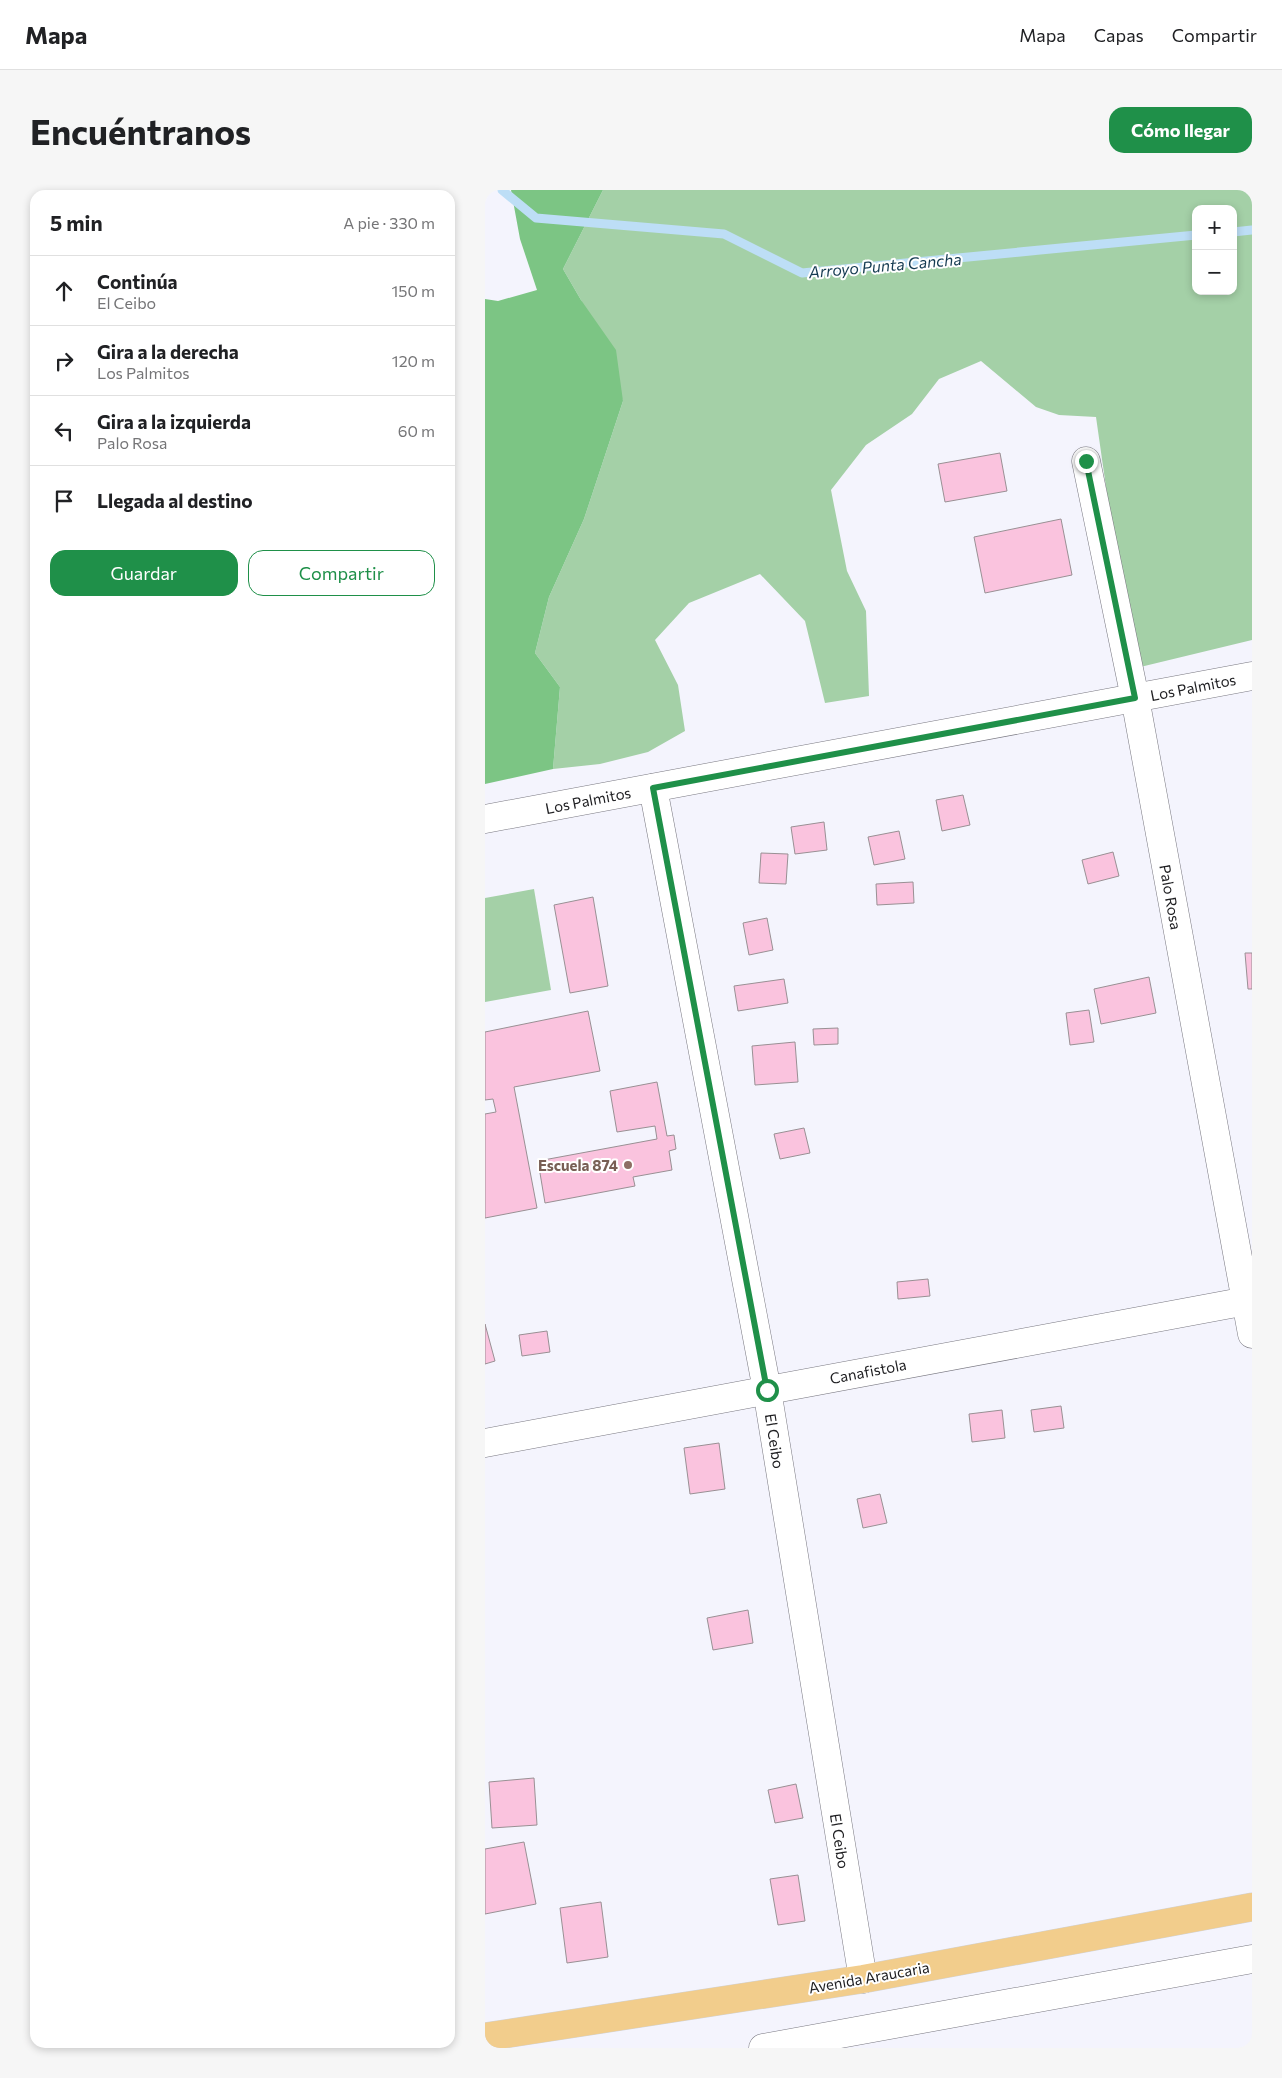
<!DOCTYPE html>
<html lang="es">
<meta charset="utf-8">
<style>
body{margin:0;font-family:Commissioner,sans-serif;background:#f6f6f6;color:#202124}
.controls{position:absolute;right:15px;top:15px;display:grid;overflow:hidden;border-radius:10px;box-shadow:0 2px 8px #0003}
.controls button{width:45px;height:45px;display:grid;place-items:center;padding:0;border:0;border-bottom:1px solid #e0e0e0;background:#fff;color:#202124;font:25px sans-serif}
.stop{position:absolute;width:15px;height:15px;margin:-11px;border:4px solid #1f9049;border-radius:50%;background:#fff}
.stop.end{background:#1f9049;border-color:#fff;box-shadow:0 1px 5px #0008}
.list{margin:0;padding:0;list-style:none}
h2{display:flex;justify-content:space-between;align-items:center;height:65px;margin:0;padding:0 20px;font-size:21px}
h2 small{font-size:16px;font-weight:400;color:#757577}
.list li{display:grid;grid-template-columns:32px 1fr auto;gap:15px;align-items:center;box-sizing:border-box;height:70px;padding:0 20px;border-top:1px solid #e0e0e0}
.list b{display:block;font-size:19px;white-space:nowrap}
.list p{margin:0;font-size:16px;white-space:nowrap;color:#757577}
.list em{font-size:16px;font-style:normal;color:#757577}
.actions{display:flex;gap:10px;padding:15px 20px}
.actions a{flex:1;padding:11px 0;border:1px solid #1f9049;border-radius:15px;text-align:center;font-size:18px;color:#1f9049}
.actions .main{background:#1f9049;color:#fff}
.icon{flex:none;width:28px;height:28px;fill:none;stroke:currentColor;stroke-width:2;stroke-linecap:round;stroke-linejoin:round}
.map{position:relative;flex:none;width:767px;height:1858px;overflow:hidden;border-radius:15px}
header{display:flex;align-items:center;gap:30px;box-sizing:border-box;height:70px;padding:0 25px;background:#fff;border-bottom:1px solid #e0e0e0}
header strong{font-size:24px}
nav{display:flex;gap:28px;margin-inline-start:auto;font-size:18px}
.intro{display:flex;align-items:center;justify-content:space-between;box-sizing:border-box;height:120px;padding:0 30px}
h1{margin:0;font-size:35px}
.button{padding:12px 22px;border-radius:15px;background:#1f9049;color:#fff;font-size:18px;font-weight:700}
main{display:flex;gap:30px;padding:0 30px}
aside{flex:1;background:#fff;border-radius:15px;box-shadow:0 2px 8px #0003}
.map>svg:first-child{display:block}
</style>
<header>
<strong>Mapa</strong>
<nav><a>Mapa</a><a>Capas</a><a>Compartir</a></nav>
</header>
<div class="intro"><h1>Encuéntranos</h1><a class="button">Cómo llegar</a></div>
<main>
<aside>
<h2>5 min<small>A pie · 330 m</small></h2>
<ul class="list">
<li><svg class="icon" aria-label="ahead" viewBox="0 0 24 24"><path d="M12 20V5M6 11l6-6 6 6"/></svg><div><b>Continúa</b><p>El Ceibo</p></div><em>150 m</em></li>
<li><svg class="icon" aria-label="right" viewBox="0 0 24 24"><path d="M7 20v-9h11M14 6l5 5-5 5"/></svg><div><b>Gira a la derecha</b><p>Los Palmitos</p></div><em>120 m</em></li>
<li><svg class="icon" aria-label="left" viewBox="0 0 24 24"><path d="M17 20v-9H6M10 6l-5 5 5 5"/></svg><div><b>Gira a la izquierda</b><p>Palo Rosa</p></div><em>60 m</em></li>
<li><svg class="icon" aria-label="arrive" viewBox="0 0 24 24"><path d="M6 21V4h12l-3 4 3 4H6"/></svg><div><b>Llegada al destino</b></div></li>
</ul>
<div class="actions"><a class="main">Guardar</a><a>Compartir</a></div>
</aside>
<div class="map">
<svg width="767" height="1858" viewBox="0 0 767 1858">
<rect width="100%" height="100%" fill="#f4f4fd"/>
<g fill="#a4d0a7" fill-rule="evenodd">
<path d="M118,0h649v450l-120,29 -36,-252 -37,-2 -23,-8 -55,-46 -42,18 -27,35 -46,31 -35,45 16,81 19,40 3,85 -44,7 -20,-82 -45,-47 -71,29 -34,37 23,45 7,46 -37,21 -48,12 -47,5 7,-82 -25,-34 14,-56 35,-78 39,-118 -42,-101 -18,-31zM711,19h37v82h-37z"/>
<polygon points="49,699 66,800 0,812 0,708"/>
</g>
<polygon fill="#7cc584" points="26,0 118,0 78,79 96,110 131,160 138,211 99,329 64,407 50,463 75,497 68,579 0,594 0,109 13,111 52,100 35,49"/>
<g fill="none" stroke-linecap="round" stroke-linejoin="round">
<g stroke="#bddef6" stroke-width="9">
<polyline points="17,0 51,28 239,44 317,83 711,45"/>
<polyline points="748,42 767,40"/>
</g>
</g>
<g fill="#fac3de" stroke="#999094">
<polygon points="515,263 522,301 460,312 453,274"/>
<polygon points="576,329 587,385 500,403 489,347"/>
<polygon points="478,605 485,635 457,641 451,610"/>
<polygon points="339,632 342,660 310,664 306,637"/>
<polygon points="414,641 420,669 389,675 383,647"/>
<polygon points="628,662 634,686 603,694 597,670"/>
<polygon points="276,663 303,664 301,694 274,693"/>
<polygon points="428,692 429,713 392,715 391,694"/>
<polygon points="108,707 123,796 85,803 69,715"/>
<polygon points="282,728 288,760 264,765 258,733"/>
<polygon points="760,763 767,763 767,799 763,799"/>
<polygon points="664,787 671,823 616,834 609,799"/>
<polygon points="299,789 303,813 253,821 249,796"/>
<polygon points="604,820 609,852 585,855 581,823"/>
<polygon points="103,821 115,881 29,897 52,1018 0,1028 0,924 11,922 8,909 0,910 0,842"/>
<polygon points="353,838 353,854 329,855 328,839"/>
<polygon points="310,852 313,892 270,895 267,856"/>
<polygon points="172,892 182,946 189,945 191,959 184,961 187,980 148,987 150,996 60,1013 53,971 172,949 170,936 132,942 125,901"/>
<polygon points="319,938 325,963 295,969 289,944"/>
<polygon points="443,1089 445,1106 413,1109 412,1092"/>
<polygon points="0,1134 10,1171 0,1174"/>
<polygon points="62,1141 65,1162 37,1166 34,1145"/>
<polygon points="576,1216 579,1238 549,1242 546,1220"/>
<polygon points="517,1220 520,1248 487,1252 484,1224"/>
<polygon points="234,1253 240,1299 205,1304 199,1258"/>
<polygon points="395,1304 402,1333 378,1338 372,1309"/>
<polygon points="263,1420 268,1453 228,1460 222,1428"/>
<polygon points="49,1588 52,1635 7,1638 4,1592"/>
<polygon points="311,1594 318,1628 290,1633 283,1600"/>
<polygon points="39,1652 51,1714 0,1724 0,1659"/>
<polygon points="313,1685 320,1731 293,1735 285,1689"/>
<polygon points="116,1712 123,1767 82,1773 75,1718"/>
</g>
<g fill="none" stroke-linecap="round" stroke-linejoin="round">
<defs>
<g id="minor">
<polyline points="601,271 650,508 767,1144"/>
<polyline points="168,598 282,1200 378,1789"/>
<polyline points="0,629 767,486"/>
<polyline points="0,1253 767,1110"/>
<polyline points="278,1858 767,1769"/>
</g>
<polyline id="major" points="0,1847 378,1789 767,1717"/>
</defs>
<use href="#minor" stroke="#797881" stroke-width="29"/>
<use href="#major" stroke="#d2d2d3" stroke-width="29"/>
<use href="#minor" stroke="#fff" stroke-width="28"/>
<use href="#major" stroke="#f2cd8c" stroke-width="28"/>
</g>
<g fill="none" stroke-linecap="round" stroke-linejoin="round">
<polyline stroke="#1f9049" stroke-width="6" points="282,1200 168,598 650,508 601,271"/>
</g>
<circle fill="#8d6e63" stroke="#fff" stroke-width="2" cx="143" cy="975" r="5"/>
<g text-anchor="middle" dominant-baseline="central" stroke-width="4" stroke-linejoin="round" paint-order="stroke">
<g font-size="15" fill="#202023" stroke="#fff">
<text transform="translate(708 497) rotate(-11)">Los Palmitos</text>
<text transform="translate(103 610) rotate(-11)">Los Palmitos</text>
<text transform="translate(686 707) rotate(80)">Palo Rosa</text>
<text transform="translate(383 1181) rotate(-11)">Canafistola</text>
<text transform="translate(290 1251) rotate(81)">El Ceibo</text>
<text transform="translate(355 1651) rotate(81)">El Ceibo</text>
<text transform="translate(384 1787) rotate(-10)">Avenida Araucaria</text>
</g>
<g font-size="15" font-weight="bold" fill="#785e54" stroke="#fff" text-anchor="end">
<text x="133" y="975">Escuela 874</text>
</g>
<g font-size="16" font-style="italic" fill="#143a51" stroke="#fff">
<text transform="translate(400 75) rotate(-5)">Arroyo Punta Cancha</text>
</g>
</g>
</svg>
<div class="controls">
<button>+</button>
<button>−</button>
</div>
<div class="stop" style="left:282px;top:1200px"></div>
<div class="stop end" style="left:601px;top:271px"></div>
</div>
</main>
